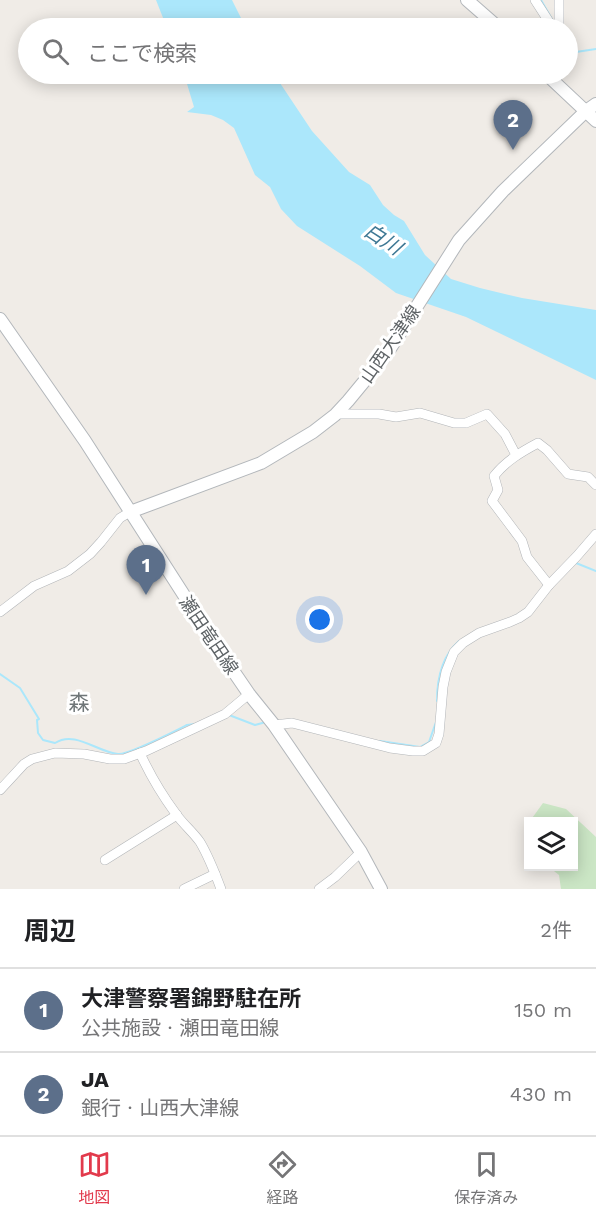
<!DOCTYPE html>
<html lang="ja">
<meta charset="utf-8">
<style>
body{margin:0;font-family:"Work Sans","Noto Sans JP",sans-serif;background:#f6f6f6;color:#202124}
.controls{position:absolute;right:18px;bottom:18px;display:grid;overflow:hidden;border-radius:0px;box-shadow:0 3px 15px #0003}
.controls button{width:54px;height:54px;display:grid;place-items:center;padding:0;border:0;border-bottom:2px solid #e0e0e0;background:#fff;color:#202124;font:30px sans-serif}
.you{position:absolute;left:320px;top:620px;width:21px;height:21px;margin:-15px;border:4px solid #fff;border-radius:50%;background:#1a73e8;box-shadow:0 0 0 9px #1a73e833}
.badge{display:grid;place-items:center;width:39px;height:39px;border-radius:50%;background:#e23a4c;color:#fff;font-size:20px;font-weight:700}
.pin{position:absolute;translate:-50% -50px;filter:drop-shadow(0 2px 3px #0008)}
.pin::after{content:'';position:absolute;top:32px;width:21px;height:18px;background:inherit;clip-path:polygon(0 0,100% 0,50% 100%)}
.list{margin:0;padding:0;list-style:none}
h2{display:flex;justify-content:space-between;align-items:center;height:78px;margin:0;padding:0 24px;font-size:26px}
h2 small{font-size:20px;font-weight:400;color:#757577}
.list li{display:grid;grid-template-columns:39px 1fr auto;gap:18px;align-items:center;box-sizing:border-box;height:84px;padding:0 24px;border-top:2px solid #e0e0e0}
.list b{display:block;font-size:22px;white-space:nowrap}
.list p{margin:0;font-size:20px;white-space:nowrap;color:#757577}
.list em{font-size:20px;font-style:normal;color:#757577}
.icon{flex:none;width:33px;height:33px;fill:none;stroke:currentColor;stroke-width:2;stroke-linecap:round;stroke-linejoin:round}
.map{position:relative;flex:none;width:596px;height:889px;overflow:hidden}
.search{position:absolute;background:#fff;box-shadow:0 3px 15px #0003;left:18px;right:18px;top:18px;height:66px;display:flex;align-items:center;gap:15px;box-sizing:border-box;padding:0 21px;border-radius:33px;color:#757577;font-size:22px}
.sheet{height:246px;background:#fff}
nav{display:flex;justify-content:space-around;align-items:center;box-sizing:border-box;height:84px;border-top:2px solid #e0e0e0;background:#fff;font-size:16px;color:#757577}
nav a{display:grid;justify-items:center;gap:3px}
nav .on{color:#e23a4c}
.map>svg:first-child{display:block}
</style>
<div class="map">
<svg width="596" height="889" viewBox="0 0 596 889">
<rect width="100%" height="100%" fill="#f0ece7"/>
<polygon fill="#cbe6c5" points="543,803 566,809 596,837 596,889 561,889 559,875 549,867 574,866 574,822 530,821"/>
<g fill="#abe7fb">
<polygon points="156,0 232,0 246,28 167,28"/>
<polygon points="184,74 274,74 312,131 349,172 370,185 383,205 394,215 404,221 425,255 451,279 480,288 522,298 596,310 596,380 466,317 396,293 360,266 297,226 281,209 270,187 255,175 234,128 223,120 211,115 187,112 194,107"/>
</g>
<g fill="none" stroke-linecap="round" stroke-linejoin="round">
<g stroke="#abe7fb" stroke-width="2">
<polyline points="541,0 553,21"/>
<polyline points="568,49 576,52 596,49"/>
<polyline points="576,563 596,571"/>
<path d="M0,674l20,14 19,31 -2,1 1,13 5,7 12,3c20,-13 42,9 63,11 10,1 57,-23 69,-29l8,-1"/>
<path d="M437,701c0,-21 5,-45 22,-60"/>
<polyline points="229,715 255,725 266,722"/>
<polyline points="380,741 420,747 429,742 436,722"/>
</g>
<defs>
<g id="street">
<polyline points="535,0 553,28"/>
<polyline points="559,28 559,0"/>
<polyline points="335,415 339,414 379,414 396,417 420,413 454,423 466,423 487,414 505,434 516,455"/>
<path d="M549,585l-22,-28 -5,-16 -30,-40 6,-11 -4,-14c12,-15 27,-24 44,-33l9,7 21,24 20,3 8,8"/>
<polyline points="0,612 34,586 68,571 90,554 101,542 120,518 130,512"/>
<polyline points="274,725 292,723 390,748 413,751 423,751 436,743 439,734 443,687 446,672 454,652 463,643 479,633 510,622 519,618 528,612 549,585 577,556 596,534"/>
<path d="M140,753c10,22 22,42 36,61 7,10 17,18 24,28 9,15 15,31 21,47"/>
<polyline points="0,790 24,764 32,759 55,753 84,754 110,759 124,759 146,751 225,714 249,694"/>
<polyline points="105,860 177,815"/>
<polyline points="184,889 215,874"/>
<polyline points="319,889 335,877 361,852"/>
</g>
<g id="secondary">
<polyline points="467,0 499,28"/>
<polyline points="546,74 596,121"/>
<polyline points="0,319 85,441 223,656 249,694 274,725 361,852 381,889"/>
<polyline points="130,512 261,463 313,432 335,415 348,401 386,355 459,240 503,191 586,111 596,104"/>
</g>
</defs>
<use href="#street" stroke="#b2b5b8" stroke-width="10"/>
<use href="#secondary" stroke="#b3b7bb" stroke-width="14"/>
<use href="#street" stroke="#fff" stroke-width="9"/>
<use href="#secondary" stroke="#fff" stroke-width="12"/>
</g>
<g text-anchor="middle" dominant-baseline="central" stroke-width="6" stroke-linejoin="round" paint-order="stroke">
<g font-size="18" fill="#5e6366" stroke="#fff">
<text transform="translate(390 344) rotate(-55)">山西大津線</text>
<text transform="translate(209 635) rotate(56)">瀬田竜田線</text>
</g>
<g font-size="20" font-style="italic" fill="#3e7894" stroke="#fff">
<text transform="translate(383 239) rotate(33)">白川</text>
</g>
<g font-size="21" fill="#6f7678" stroke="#fff">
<text x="79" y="702">森</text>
</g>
</g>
</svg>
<div class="controls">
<button><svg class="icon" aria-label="layers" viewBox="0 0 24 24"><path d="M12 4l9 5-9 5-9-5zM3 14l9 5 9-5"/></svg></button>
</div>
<div class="you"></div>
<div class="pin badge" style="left:146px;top:595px;background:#5c6f8a">1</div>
<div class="pin badge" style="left:513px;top:150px;background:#5c6f8a">2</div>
<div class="search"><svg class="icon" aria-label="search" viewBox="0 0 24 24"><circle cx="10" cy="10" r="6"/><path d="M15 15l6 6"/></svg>ここで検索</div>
</div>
<section class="sheet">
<h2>周辺<small>2件</small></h2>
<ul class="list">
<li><span class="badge" style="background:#5c6f8a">1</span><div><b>大津警察署錦野駐在所</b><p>公共施設 · 瀬田竜田線</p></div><em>150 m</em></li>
<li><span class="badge" style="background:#5c6f8a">2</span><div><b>JA</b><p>銀行 · 山西大津線</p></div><em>430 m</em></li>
</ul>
</section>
<nav>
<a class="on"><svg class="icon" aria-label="map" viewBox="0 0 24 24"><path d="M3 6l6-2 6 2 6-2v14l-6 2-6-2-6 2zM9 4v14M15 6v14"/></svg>地図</a>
<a><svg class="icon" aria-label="directions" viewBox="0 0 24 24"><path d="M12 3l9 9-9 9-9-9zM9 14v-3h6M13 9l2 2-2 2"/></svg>経路</a>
<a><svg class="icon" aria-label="saved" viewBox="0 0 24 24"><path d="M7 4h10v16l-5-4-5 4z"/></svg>保存済み</a>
</nav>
